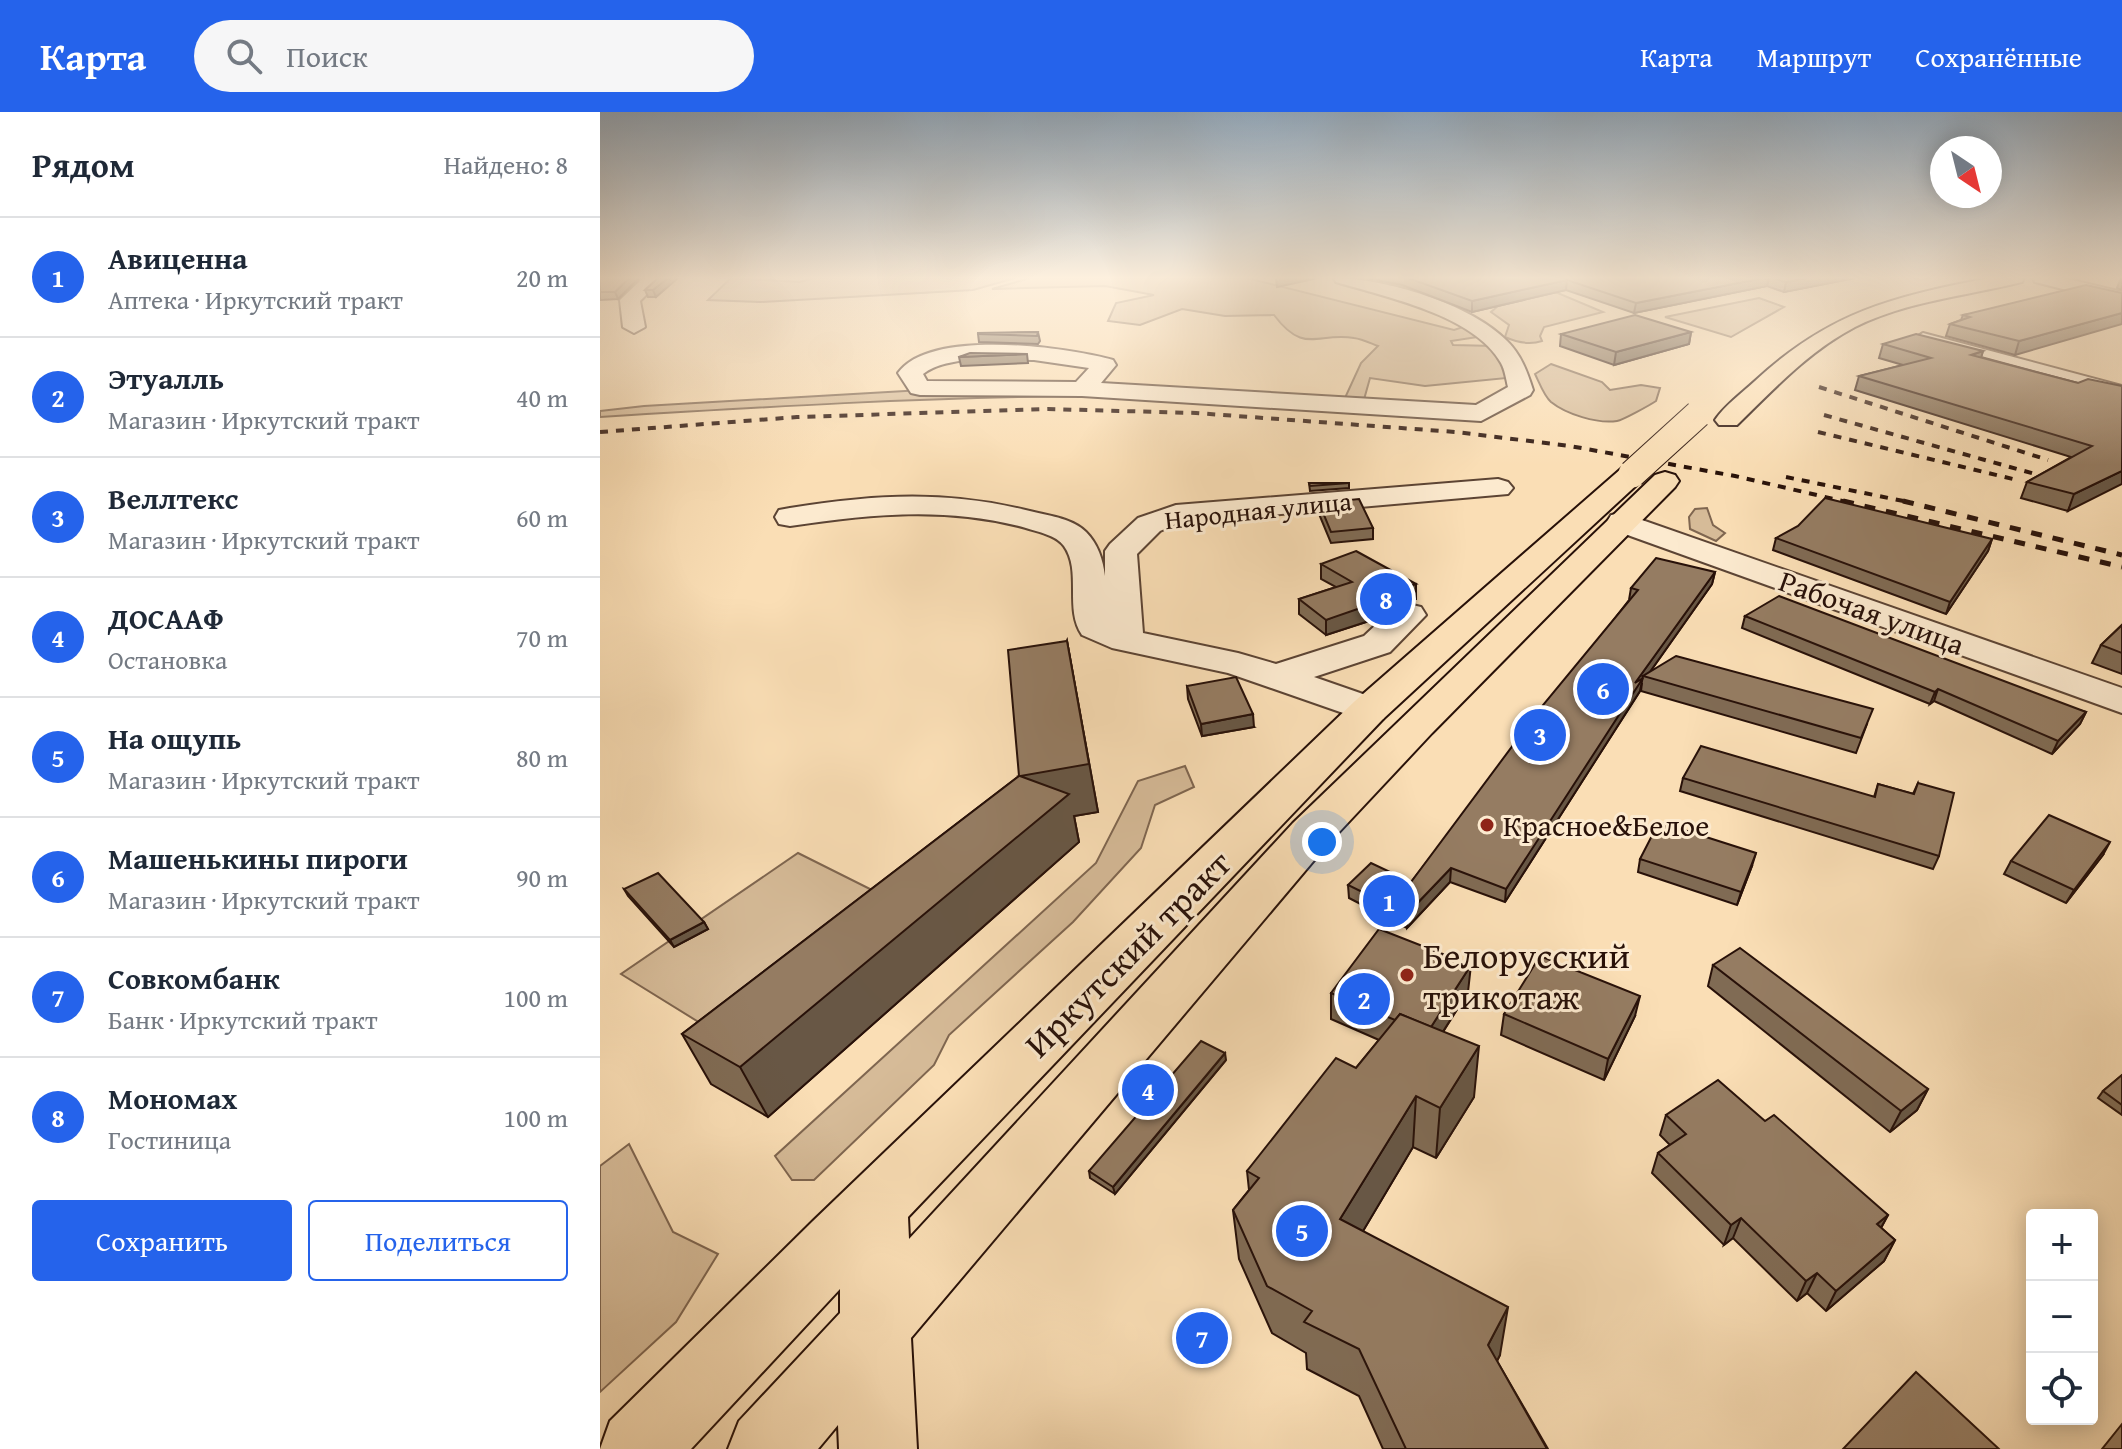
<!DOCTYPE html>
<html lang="ru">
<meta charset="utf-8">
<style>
body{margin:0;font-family:"Gentium Book Plus",serif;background:#f6f6f7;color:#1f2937}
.controls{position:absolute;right:24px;bottom:24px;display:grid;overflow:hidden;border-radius:8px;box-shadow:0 4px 20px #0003}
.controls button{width:72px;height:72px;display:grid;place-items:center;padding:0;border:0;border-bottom:2px solid #e0e1e3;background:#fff;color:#1f2937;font:40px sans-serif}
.compass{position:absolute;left:1330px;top:24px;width:72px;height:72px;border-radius:50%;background:#fff;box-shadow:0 4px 20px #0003;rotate:145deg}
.you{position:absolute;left:722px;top:730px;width:28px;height:28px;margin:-20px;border:6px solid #fff;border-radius:50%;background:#1a73e8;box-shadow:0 0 0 12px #1a73e833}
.badge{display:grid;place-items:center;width:52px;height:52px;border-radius:50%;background:#2563eb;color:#fff;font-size:26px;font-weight:700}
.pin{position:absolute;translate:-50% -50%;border:4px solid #fff;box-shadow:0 2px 8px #0006}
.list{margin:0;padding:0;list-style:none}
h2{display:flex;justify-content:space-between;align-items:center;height:104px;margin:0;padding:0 32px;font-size:34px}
h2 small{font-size:26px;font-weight:400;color:#747a83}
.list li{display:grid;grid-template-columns:52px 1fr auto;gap:24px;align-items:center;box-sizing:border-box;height:120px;padding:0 32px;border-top:2px solid #e0e1e3}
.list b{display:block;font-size:30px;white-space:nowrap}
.list p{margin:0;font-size:26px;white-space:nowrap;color:#747a83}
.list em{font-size:26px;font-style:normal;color:#747a83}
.actions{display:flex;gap:16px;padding:24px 32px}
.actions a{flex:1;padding:18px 0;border:2px solid #2563eb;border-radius:8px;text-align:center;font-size:28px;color:#2563eb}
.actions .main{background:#2563eb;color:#fff}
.icon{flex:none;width:44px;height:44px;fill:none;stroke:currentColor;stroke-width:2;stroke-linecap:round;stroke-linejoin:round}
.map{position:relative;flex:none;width:1522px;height:1337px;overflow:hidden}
header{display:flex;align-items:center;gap:48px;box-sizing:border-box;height:112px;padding:0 40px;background:#2563eb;color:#fff}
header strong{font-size:38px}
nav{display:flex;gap:44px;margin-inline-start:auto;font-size:28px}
.search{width:560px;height:72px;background:#f6f6f7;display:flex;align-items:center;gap:20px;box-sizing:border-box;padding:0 28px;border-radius:44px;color:#747a83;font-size:30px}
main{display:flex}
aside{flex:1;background:#fff}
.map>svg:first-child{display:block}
</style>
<header>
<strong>Карта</strong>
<div class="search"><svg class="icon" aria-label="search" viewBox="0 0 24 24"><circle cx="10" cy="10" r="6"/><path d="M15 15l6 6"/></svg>Поиск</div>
<nav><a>Карта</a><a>Маршрут</a><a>Сохранённые</a></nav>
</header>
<main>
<aside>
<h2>Рядом<small>Найдено: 8</small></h2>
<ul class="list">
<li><span class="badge">1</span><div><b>Авиценна</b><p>Аптека · Иркутский тракт</p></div><em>20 m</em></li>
<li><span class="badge">2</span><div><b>Этуалль</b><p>Магазин · Иркутский тракт</p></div><em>40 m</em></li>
<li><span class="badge">3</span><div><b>Веллтекс</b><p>Магазин · Иркутский тракт</p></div><em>60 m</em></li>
<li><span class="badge">4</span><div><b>ДОСААФ</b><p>Остановка</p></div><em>70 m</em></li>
<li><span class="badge">5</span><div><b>На ощупь</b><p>Магазин · Иркутский тракт</p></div><em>80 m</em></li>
<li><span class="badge">6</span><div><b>Машенькины пироги</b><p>Магазин · Иркутский тракт</p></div><em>90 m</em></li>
<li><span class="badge">7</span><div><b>Совкомбанк</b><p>Банк · Иркутский тракт</p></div><em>100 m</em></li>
<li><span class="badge">8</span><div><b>Мономах</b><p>Гостиница</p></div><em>100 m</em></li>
</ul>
<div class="actions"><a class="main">Сохранить</a><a>Поделиться</a></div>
</aside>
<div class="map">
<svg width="1522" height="1337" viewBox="0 0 1522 1337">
<rect width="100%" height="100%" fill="#fadeb5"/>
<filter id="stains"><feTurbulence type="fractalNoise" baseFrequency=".0025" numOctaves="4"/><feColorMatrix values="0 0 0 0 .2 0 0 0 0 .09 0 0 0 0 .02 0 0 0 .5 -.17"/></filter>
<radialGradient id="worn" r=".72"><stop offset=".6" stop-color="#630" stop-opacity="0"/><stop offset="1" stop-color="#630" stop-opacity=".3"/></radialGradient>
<g fill="#d6bb98" stroke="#7f6650" stroke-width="2">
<polygon points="131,166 200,170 213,166 415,166 373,178 160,190 108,188"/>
<path d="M430,166h217l207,52 12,-4 24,9 -39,6 2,4 42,1 22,31 -92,9 -55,-8 -7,25 -19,-3 17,-37 17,-17c-8,-3 -16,-7 -24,-8 -37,-6 -50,17 -80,-23l-49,1 -43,-7 -42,16 -32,-4 8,-18 38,-8 -49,-9 -113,3z"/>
<path d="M837,166l97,5 69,29 -59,15 -4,9 2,5c-12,4 -26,1 -37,-4l4,-12 -18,-13 7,-6 -3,-6z"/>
<polygon points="1159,186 1184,195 1131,225 1065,205"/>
<path d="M951,252l51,18 8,8 31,-5 19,3 -4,13c-6,4 -33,19 -39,20 -20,3 -51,-7 -66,-19 -7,-6 -12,-20 -16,-28z"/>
<path d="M340,277h61l89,7c-164,1 -327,11 -490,21v-6l44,-5z"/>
<polygon points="1107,396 1113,413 1125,421 1116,429 1090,417 1089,405 1095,397"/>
<polygon points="585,654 594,675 555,693 541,736 473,810 349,923 334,953 214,1068 192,1068 175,1044 496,751 538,669"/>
<polygon points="198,741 280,782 105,914 21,862"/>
<polygon points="29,1032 73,1120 118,1142 76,1210 0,1280 0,1054"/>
</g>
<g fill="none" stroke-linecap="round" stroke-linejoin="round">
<defs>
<g id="minor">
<polygon points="43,166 63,166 40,189 45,215 34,221 23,215 20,188"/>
<path d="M734,166c50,0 137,26 173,63 14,14 20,30 26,49l-3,5 -49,26 -399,-25 -162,-1 -9,-2 -13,-20c32,-45 168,-26 215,-13l3,5 -15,18 375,22 32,-18c-2,-8 -3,-17 -7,-24 -27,-48 -115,-66 -165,-81zM372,247l62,1 55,8 -13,14 -149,-1 -4,-7c14,-11 31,-12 49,-15z"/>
<polygon points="1433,166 1464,166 1522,180 1522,192 1435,170"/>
<polygon points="1323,221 1522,274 1522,288 1315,233 1312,228"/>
<path d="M898,367l10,3 5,6 -5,6 -330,29 -18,8 -23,23 6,79 95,20 38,11 88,-28 31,-29 13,-3 13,3 5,8 -36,37 -76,25 69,24 6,9 -6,9 -14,3 -141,-49 -116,-25 -30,-13c-18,-26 0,-64 -18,-89 -8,-11 -26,-14 -38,-18 -79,-22 -156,-14 -236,-2l-11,-2 -4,-7 4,-7 11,-2c87,-14 158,-18 244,4 17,4 39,7 52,20 12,12 17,28 19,44v-25l5,-7 28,-26 38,-13z"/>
<polygon points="1022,401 1522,576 1522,601 1011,417 1007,410 1011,403"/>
</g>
<g id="major">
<path d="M1389,166h35l-2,4c-56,14 -115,19 -167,45 -46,24 -82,63 -118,98h-18l-4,-5c10,-15 27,-27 40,-39 74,-69 137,-84 234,-103z"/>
<polygon points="1032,353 1042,356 1046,362 1042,368 783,607 308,1105 309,1127 693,711 1055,363 1065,360 1075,363 1079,369 1075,375 832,621 727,733 311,1226 317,1337 239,1337 238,1313 218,1337 128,1337 139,1309 240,1201 240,1177 91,1337 0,1337 10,1309 213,1109 755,589 1022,356"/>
</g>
</defs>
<use href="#minor" stroke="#5c4434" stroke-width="4"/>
<use href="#major" stroke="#281109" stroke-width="4"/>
<use href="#minor" fill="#fceacf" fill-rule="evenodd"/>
<use href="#major" fill="#fadeb5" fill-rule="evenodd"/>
<g stroke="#281109" stroke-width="4" stroke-dasharray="8 8" stroke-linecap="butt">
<polyline points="1219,275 1448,348"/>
<polyline points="1224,303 1435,362"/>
<polyline points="0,320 197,305 448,297 596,301 856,320 970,334 1135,364 1251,391"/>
<polyline points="1218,320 1413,367"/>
<polyline points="1186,365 1313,391"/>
</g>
<g stroke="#281109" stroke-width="5" stroke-dasharray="11 11" stroke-linecap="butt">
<polyline points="1243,389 1522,455"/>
<polyline points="1303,389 1522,443"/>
</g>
<defs>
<polyline id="major-bridge" points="1032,362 1098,302"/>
</defs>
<use href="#major-bridge" stroke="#281109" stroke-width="29" stroke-linecap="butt"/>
<use href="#major-bridge" stroke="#fadeb5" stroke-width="27"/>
</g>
<g fill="#806b54" stroke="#281109" stroke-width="2">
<polygon points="0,166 39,166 18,187 0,188"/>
<polygon points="58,166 56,185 48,185 45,178"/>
<polygon points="767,166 1255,166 1184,180 1167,174 1034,201 966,178 872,200 802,173"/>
<polygon points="1521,166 1522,166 1522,178 1517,176"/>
<polygon points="1522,181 1415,243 1346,224 1350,212 1361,208 1363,203"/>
<polygon points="438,220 440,229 438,232 379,230 378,222"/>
<polygon points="1091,220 1089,232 1014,253 960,234 961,222"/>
<polygon points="1283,232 1383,239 1381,245 1478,271 1522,274 1468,399 1421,386 1427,370 1471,345 1255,278 1259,264 1303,253 1279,246"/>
<polygon points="427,242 428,251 361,254 359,245"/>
<polygon points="709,371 749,371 749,376 710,379"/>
<polygon points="719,391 773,416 773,427 731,431 719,402"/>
<polygon points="1176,426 1392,427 1388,439 1346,502 1173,438"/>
<polygon points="721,452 816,472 816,487 794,492 772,508 726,523 699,502 699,487 736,475 721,467"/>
<polygon points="1115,460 1112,472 1050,560 1267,612 1256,641 1041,579 1042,571 1040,579 905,790 850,770 807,816 749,786 748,773 811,770 1029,488 1031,476"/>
<polygon points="1145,504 1486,600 1480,612 1452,642 1334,589 1330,592 1142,516"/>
<polygon points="1522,513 1522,562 1492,551 1501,533"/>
<polygon points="467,529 498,700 474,704 479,730 168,1005 111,972 82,922 419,664"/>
<polygon points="587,574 654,615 602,624 588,587"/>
<polygon points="1083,666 1274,685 1278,672 1313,682 1318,671 1339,744 1333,757 1080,679"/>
<polygon points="1503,743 1466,791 1404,762 1411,749"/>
<polygon points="1040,747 1152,754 1137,793 1038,760"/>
<polygon points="24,777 104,810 108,817 74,835 28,784"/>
<polygon points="1113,853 1328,977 1317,998 1290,1020 1108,874"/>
<polygon points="868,880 843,920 874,985 836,1046 813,1035 763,1119 900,1243 897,1249 948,1337 783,1337 759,1284 707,1257 706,1241 672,1221 639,1147 633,1098 649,1078 647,1059 756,956 779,928 731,907 731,881"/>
<polygon points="904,902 1035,904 1004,968 901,923"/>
<polygon points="626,948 515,1082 490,1066 489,1059"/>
<polygon points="1522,963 1522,1003 1498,986 1503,979"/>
<polygon points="1066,1003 1165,1009 1288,1103 1281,1116 1295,1128 1284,1149 1226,1199 1207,1181 1197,1189 1133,1126 1124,1133 1052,1061 1058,1041 1070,1033 1060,1023"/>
</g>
<g fill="#685745" stroke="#281109" stroke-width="2">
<polygon points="29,166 39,166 18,187 15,180"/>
<polygon points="68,166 78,166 56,185 53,178"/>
<polygon points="676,166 718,166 677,175"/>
<polygon points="1164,166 1169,166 1167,174 1034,201 1036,191"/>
<polygon points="1207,166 1255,166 1184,180 1186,170"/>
<polygon points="967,168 966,178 872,200 872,189"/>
<polygon points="1522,201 1522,212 1415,243 1419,229"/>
<polygon points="1091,220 1089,232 1014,253 1016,240"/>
<polygon points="1383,239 1379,253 1371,243"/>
<polygon points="1522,359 1522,372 1468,399 1474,382"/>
<polygon points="1392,427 1388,439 1346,502 1350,490"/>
<polygon points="1115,460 1112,472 1047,564 1043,564 1040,579 905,790 906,777 1035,571"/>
<polygon points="816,472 816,487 794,492 772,508 726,523 726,508 795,477"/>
<polygon points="467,529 498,700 474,704 479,730 168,1005 140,955 420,664"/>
<polygon points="1338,577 1334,589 1330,592 1335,580"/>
<polygon points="1486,600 1480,612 1452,642 1458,629"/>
<polygon points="653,602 654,615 602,624 601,612"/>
<polygon points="1510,730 1503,743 1466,791 1474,778"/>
<polygon points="1156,741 1152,754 1137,793 1141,780"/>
<polygon points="851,756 850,770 807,816 807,802"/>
<polygon points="104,810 108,817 74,835 70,828"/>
<polygon points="871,853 868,880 825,948 827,921"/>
<polygon points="1040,884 1035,904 1004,968 1008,947"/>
<polygon points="879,934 874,985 836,1046 840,996"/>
<polygon points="625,941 626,948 515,1082 513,1075"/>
<polygon points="1328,977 1317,998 1290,1020 1301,999"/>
<polygon points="816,984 813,1035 741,1156 740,1107"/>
<polygon points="1288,1103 1277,1123 1277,1112"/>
<polygon points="1141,1106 1133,1126 1124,1133 1131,1113"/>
<polygon points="1295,1128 1284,1149 1226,1199 1236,1179"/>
<polygon points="1217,1161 1207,1181 1197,1189 1206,1169"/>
<polygon points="908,1195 900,1243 881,1280 888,1233"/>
</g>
<g fill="#957c62" stroke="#281109" stroke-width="2">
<polygon points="0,166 29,166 15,180 0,180"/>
<polygon points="58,166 68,166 53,178 45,178"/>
<polygon points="808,166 1164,166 1036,191 967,168 872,189"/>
<polygon points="1173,166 1207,166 1186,170"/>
<polygon points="1486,173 1522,181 1522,201 1419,229 1350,212 1370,205 1363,203"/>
<polygon points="1035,203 1091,220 1016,240 961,222"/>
<polygon points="438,220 437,224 378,222 378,221"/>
<polygon points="1316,222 1383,239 1371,243 1478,271 1488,267 1522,274 1522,359 1474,382 1427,370 1492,334 1259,264 1331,246 1283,232"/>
<polygon points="370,241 427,242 359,245"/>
<polygon points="709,371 749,371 710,374"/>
<polygon points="1225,386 1392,427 1350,490 1176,426 1198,414"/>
<polygon points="759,387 773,416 731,420 719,391"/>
<polygon points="756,439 816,472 795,477 772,492 726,508 699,487 752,470 721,452"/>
<polygon points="1056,446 1115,460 1035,571 1043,566 906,777 851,756 807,802 748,773 771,751 811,770 943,593 1038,478 1031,476"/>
<polygon points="1179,484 1486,600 1458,629 1338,577 1335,580 1145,504"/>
<polygon points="1522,513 1522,541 1501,533"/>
<polygon points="467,529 489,652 420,664 469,682 140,955 82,922 419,664 408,538"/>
<polygon points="1076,544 1273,597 1261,626 1043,564"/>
<polygon points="636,565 653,602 601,612 587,574"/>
<polygon points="1101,634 1275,685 1278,672 1314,682 1318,671 1354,681 1339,744 1083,666"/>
<polygon points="1449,703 1510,730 1474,778 1411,749"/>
<polygon points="1059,710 1156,741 1141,780 1040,747"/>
<polygon points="58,761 104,810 70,828 24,777"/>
<polygon points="779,817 871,853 831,915 800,902 795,908 731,881"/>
<polygon points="1140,836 1328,977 1301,999 1113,853"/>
<polygon points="940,844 1040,884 1008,947 904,902"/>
<polygon points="800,902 879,934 840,996 816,984 740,1107 908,1195 888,1233 947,1337 806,1337 759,1237 704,1210 712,1199 667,1174 633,1098 659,1066 647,1059 736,946 756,956"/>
<polygon points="601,929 625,941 513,1075 489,1059"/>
<polygon points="1522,963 1522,993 1503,979"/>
<polygon points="1118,968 1165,1009 1174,1003 1288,1103 1277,1112 1295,1128 1236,1179 1217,1161 1206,1169 1141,1106 1131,1113 1058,1041 1086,1022 1066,1003"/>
<polygon points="1316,1260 1399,1337 1243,1337"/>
<polygon points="1522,1312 1522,1337 1502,1337"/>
</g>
<linearGradient id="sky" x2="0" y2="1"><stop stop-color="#93a9bc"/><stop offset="0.47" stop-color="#fdf0de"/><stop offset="1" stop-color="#fdf0de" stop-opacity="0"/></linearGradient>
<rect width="1522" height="353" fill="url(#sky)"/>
<g fill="#8f2418" stroke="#fceacf" stroke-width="3">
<circle cx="887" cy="713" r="8"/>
<circle cx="807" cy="863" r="8"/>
</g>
<g text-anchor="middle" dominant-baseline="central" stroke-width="6" stroke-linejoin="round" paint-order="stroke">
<g font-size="26" fill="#281109" stroke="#fceacf">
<text transform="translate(658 398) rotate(-6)">Народная улица</text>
</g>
<g font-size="30" fill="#281109" stroke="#fceacf">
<text transform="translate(1272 500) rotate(20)">Рабочая улица</text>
</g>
<g font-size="30" fill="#281109" stroke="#fceacf" text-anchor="start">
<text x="903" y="713">Красное&amp;Белое</text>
</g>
<g font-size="36" fill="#281109" stroke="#fceacf">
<text transform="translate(527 841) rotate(-45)">Иркутский тракт</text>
</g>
<g font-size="36" fill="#281109" stroke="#fceacf" text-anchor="start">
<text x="823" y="842">Белорусский<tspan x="823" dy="41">трикотаж</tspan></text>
</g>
</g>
<rect width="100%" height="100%" filter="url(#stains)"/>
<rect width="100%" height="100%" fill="url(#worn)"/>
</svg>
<div class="controls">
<button>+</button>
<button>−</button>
<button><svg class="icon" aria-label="locate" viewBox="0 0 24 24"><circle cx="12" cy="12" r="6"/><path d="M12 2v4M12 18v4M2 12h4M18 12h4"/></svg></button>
</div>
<svg class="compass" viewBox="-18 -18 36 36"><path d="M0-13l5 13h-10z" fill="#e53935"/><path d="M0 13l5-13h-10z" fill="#747a83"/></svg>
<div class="you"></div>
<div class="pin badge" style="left:789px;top:789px">1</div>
<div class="pin badge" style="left:764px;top:887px">2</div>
<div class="pin badge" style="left:940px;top:623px">3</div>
<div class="pin badge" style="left:548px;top:978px">4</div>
<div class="pin badge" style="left:702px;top:1119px">5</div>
<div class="pin badge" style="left:1003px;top:577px">6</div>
<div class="pin badge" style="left:602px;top:1226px">7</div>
<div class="pin badge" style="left:786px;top:487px">8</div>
</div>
</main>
